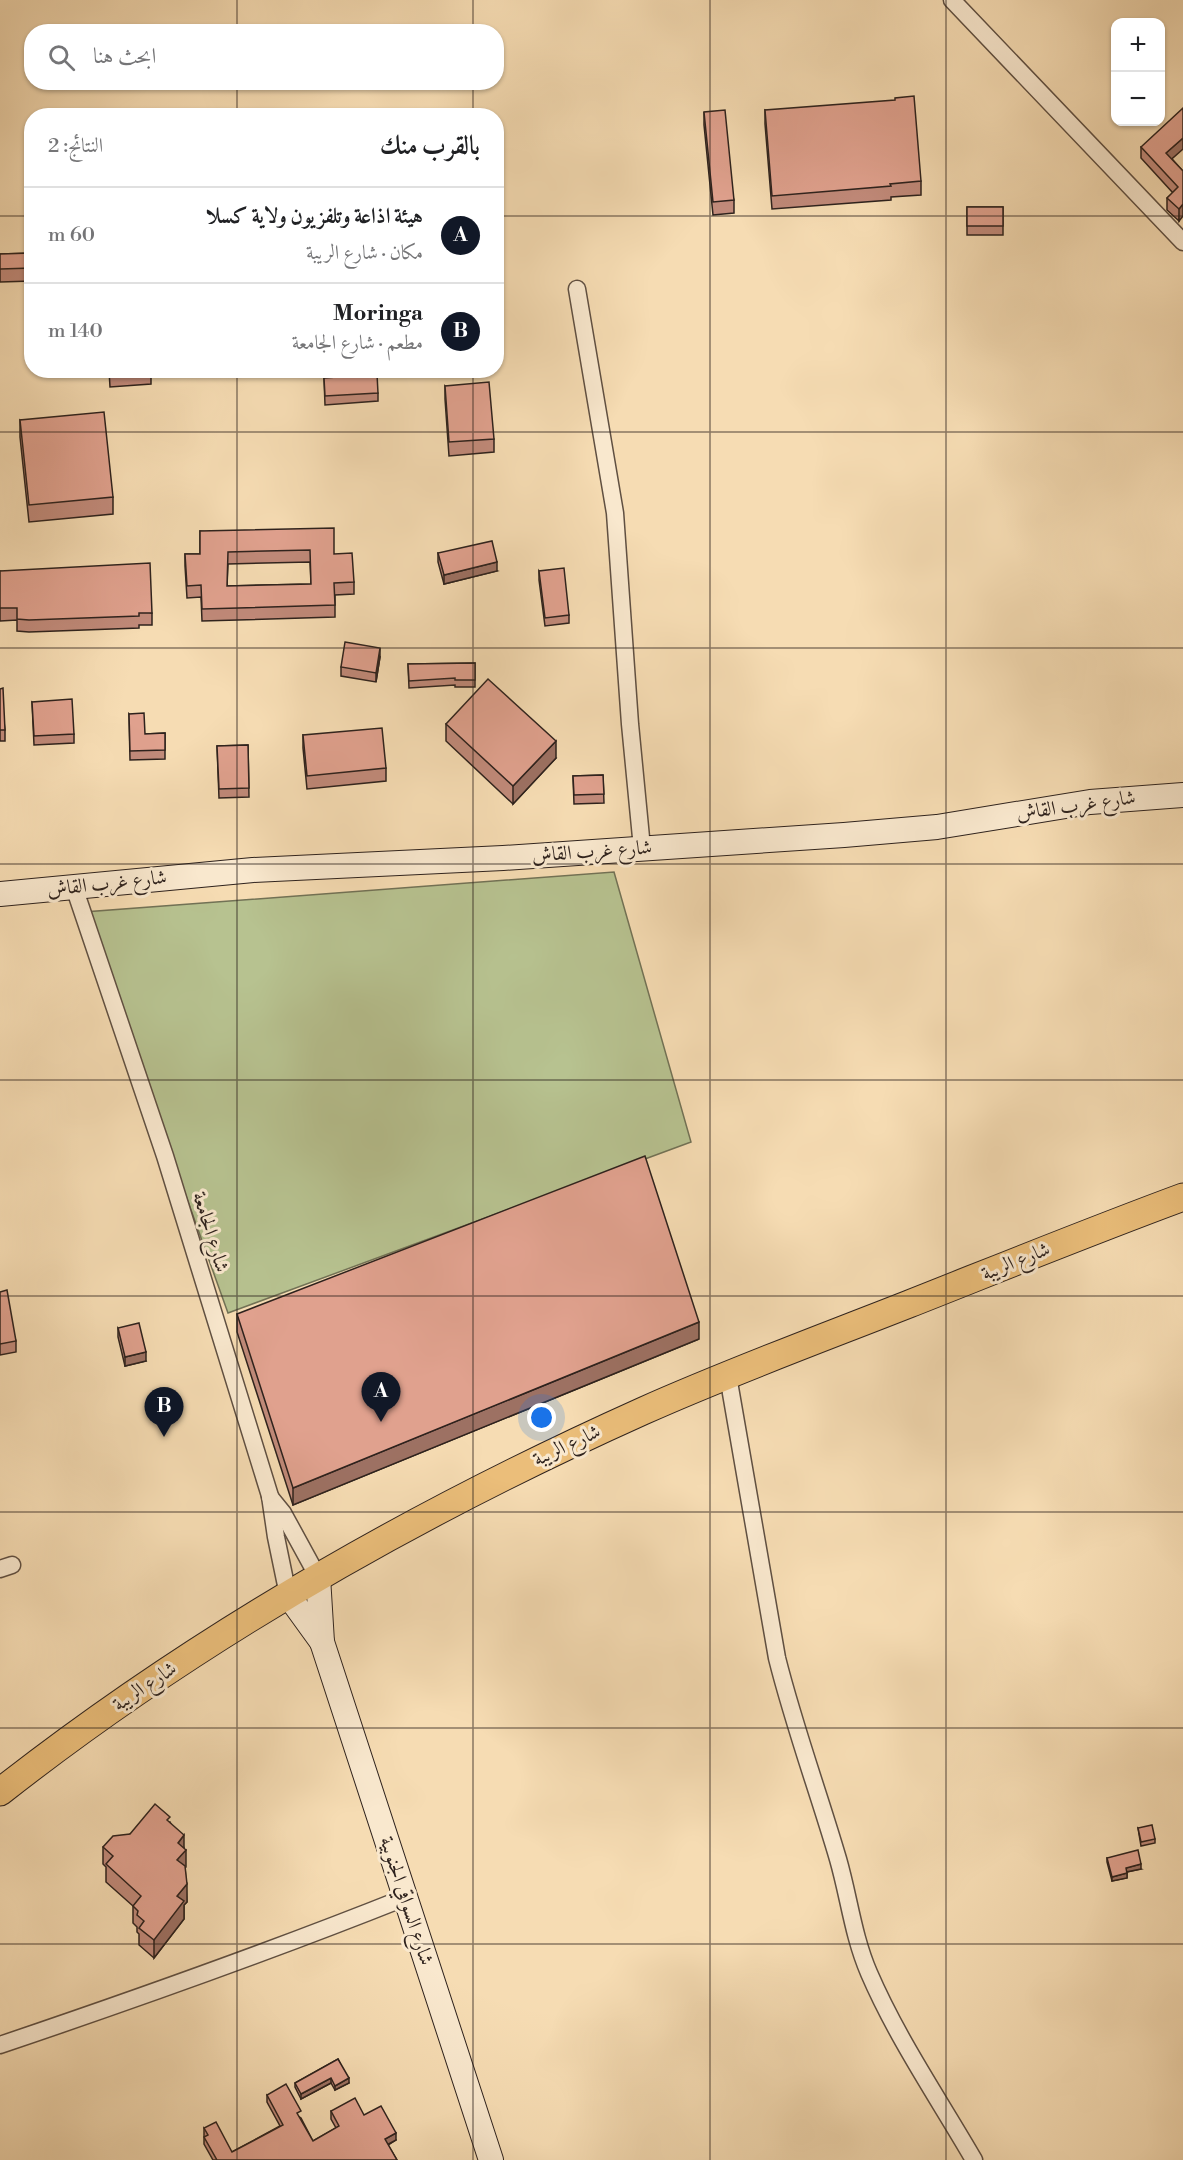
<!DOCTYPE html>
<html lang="ar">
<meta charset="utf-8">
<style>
body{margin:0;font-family:"Libre Bodoni",Amiri,serif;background:#f6f6f6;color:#202124;direction:rtl}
.controls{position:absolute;right:18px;top:18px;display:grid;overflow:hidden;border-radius:12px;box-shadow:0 2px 4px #0004}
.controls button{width:54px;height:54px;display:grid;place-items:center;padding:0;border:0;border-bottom:2px solid #e0e0e0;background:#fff;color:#202124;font:30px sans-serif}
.you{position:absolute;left:542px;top:1418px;width:21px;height:21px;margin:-15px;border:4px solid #fff;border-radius:50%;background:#1a73e8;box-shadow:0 0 0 9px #1a73e833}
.badge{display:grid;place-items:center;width:39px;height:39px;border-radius:50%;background:#111827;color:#fff;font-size:20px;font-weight:700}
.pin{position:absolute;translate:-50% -50px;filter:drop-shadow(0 2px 3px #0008)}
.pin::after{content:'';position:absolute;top:32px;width:21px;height:18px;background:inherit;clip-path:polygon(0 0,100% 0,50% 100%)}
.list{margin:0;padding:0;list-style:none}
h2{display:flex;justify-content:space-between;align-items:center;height:78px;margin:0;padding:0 24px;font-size:26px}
h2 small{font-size:20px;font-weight:400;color:#757577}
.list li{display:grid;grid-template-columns:39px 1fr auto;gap:18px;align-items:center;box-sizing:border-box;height:96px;padding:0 24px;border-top:2px solid #e0e0e0}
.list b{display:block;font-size:22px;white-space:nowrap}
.list p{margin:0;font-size:20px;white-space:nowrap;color:#757577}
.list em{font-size:20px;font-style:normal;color:#757577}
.icon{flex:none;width:33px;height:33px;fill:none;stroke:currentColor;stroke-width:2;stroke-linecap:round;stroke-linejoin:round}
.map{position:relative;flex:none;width:1183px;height:2160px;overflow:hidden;direction:ltr}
.search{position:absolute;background:#fff;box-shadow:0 2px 4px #0004;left:24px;top:24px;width:480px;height:66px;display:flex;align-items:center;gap:15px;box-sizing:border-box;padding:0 21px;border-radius:24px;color:#757577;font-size:22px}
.panel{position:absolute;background:#fff;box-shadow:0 2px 4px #0004;left:24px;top:108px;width:480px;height:270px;border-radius:24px;direction:rtl}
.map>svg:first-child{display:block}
</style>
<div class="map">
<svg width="1183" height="2160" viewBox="0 0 1183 2160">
<rect width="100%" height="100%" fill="#f6dcb3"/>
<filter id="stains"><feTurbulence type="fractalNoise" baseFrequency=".00333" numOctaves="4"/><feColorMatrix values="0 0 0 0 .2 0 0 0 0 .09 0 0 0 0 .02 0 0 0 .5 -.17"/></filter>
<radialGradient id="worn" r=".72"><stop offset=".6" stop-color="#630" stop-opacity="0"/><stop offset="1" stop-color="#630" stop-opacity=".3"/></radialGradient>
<polygon fill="#b7c290" stroke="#727256" stroke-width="1.5" points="614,872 691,1142 228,1313 84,912"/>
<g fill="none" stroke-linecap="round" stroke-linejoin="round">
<defs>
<g id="street">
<polyline points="952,0 1183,242"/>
<polyline points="577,289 615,513 630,724 642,848"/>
<polyline points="74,887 165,1156 270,1496 276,1537 288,1595"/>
<path d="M728,1376l49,282c17,68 41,133 61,201 11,38 15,77 31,114 28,65 69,125 105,187"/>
<polyline points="270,1497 283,1513 318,1577"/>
<polyline points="0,1569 12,1565"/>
<path d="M0,2045c136,-46 271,-94 404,-147"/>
</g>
<g id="secondary">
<polyline points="0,894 253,870 503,858 844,835 937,827 1090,802 1183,795"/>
<polyline points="318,1577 322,1642 491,2160"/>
<polyline points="288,1595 322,1642"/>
</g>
<path id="primary" d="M0,1792c196,-154 416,-279 643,-381 87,-39 177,-72 266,-107 91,-36 182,-73 274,-107"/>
</defs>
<use href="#street" stroke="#605042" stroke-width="19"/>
<use href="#secondary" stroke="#2e221d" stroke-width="26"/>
<use href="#primary" stroke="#2e221d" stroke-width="29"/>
<use href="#street" stroke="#f9e8ce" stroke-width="16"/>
<use href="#secondary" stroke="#f9e8ce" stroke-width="24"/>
<use href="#primary" stroke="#ebbe7a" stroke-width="27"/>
</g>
<g fill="#c18a7a" stroke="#2e221d" stroke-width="1.5" fill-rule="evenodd">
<polygon points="765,110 921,181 921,195 891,197 891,200 772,209 765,124"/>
<polygon points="704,112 734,200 734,213 713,215 704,125"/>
<polygon points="1141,147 1172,159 1183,171 1179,221 1167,210 1167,198 1173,193 1141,158"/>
<rect x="967" y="207" width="36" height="28"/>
<polygon points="32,253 32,281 0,282 0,254"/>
<polygon points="109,370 151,370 151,384 110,387"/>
<polygon points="324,378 378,393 378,401 325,405"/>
<polygon points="445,386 494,439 494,452 449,456 445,399"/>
<polygon points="20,420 113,497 113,514 29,522 20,437"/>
<path d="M200,531l134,23 20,28v12l-19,1v22l-133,4 -1,-24 -14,1 -2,-32v-12h15zM310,562l1,22 -84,2 1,-22z"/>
<polygon points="438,553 497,571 444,584 438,562"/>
<polygon points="0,571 152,613 152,625 139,625 139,628 29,632 17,631 17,620 0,621"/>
<polygon points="539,571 569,615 569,623 545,626 539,580"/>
<polygon points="380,657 376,682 341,676 341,667"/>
<polygon points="475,663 475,687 455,687 455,685 409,688 408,664"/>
<polygon points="0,689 5,730 5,741 0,741"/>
<polygon points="32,702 74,734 74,743 34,745"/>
<polygon points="129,714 145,734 165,733 165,759 130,760"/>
<polygon points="446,724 556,758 513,804 446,741"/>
<polygon points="303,735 386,768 386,781 307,789 303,748"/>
<polygon points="248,745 249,797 219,798 217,746"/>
<polygon points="603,775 604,803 574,804 573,776"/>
<polygon points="0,1292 16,1341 16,1352 0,1355"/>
<polygon points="237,1314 699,1339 293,1505 237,1332"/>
<polygon points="118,1328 146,1361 125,1366 118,1337"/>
<polygon points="170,1822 184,1848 187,1902 184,1905 184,1919 154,1958 139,1945 139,1934 137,1932 137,1927 133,1923 133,1906 106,1882 106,1867 103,1864 103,1847 130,1834"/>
<polygon points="1138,1828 1155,1839 1155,1843 1141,1846"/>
<polygon points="1107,1858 1141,1869 1127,1872 1127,1878 1112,1881 1107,1862"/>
<polygon points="338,2059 349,2083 335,2090 331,2083 301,2099 295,2087 295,2083"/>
<polygon points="267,2095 301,2118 313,2141 336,2128 331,2119 331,2111 364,2115 396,2140 388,2145 397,2160 213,2160 204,2144 204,2128 232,2152 280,2126 267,2102"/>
</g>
<g fill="#9d7163" stroke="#2e221d" stroke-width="1.5">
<polygon points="1183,138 1183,149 1166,164 1166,153"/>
<polygon points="1183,204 1183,216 1179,221 1179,209"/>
<polygon points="497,562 497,571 444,584 444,575"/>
<polygon points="380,648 380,657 376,682 376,673"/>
<polygon points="556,741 556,758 513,804 513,786"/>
<polygon points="699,1322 699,1339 293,1505 293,1488"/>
<polygon points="146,1352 146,1361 125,1366 125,1357"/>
<polygon points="184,1835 184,1851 186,1850 186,1867 177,1877 178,1843"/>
<polygon points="1141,1864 1141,1869 1126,1872 1126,1868"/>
<polygon points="1127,1873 1127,1878 1112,1881 1112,1877"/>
<polygon points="187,1884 187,1902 184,1905 184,1919 154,1958 154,1940 177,1896"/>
<polygon points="331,2078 331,2083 301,2099 301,2094"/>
<polygon points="349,2078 349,2083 335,2090 335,2086"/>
<polygon points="396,2133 396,2140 385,2146 385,2139"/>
</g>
<g fill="#e0a18e" stroke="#2e221d" stroke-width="1.5" fill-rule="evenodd">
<polygon points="914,96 921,181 890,184 891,186 772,196 765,110 895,100 895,98"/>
<polygon points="1183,108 1183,138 1166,153 1183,171 1183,204 1179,209 1167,198 1178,187 1141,147"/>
<polygon points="725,110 734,200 713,202 704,112"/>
<rect x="967" y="207" width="36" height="19"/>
<polygon points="32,253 32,268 0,269 0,254"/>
<polygon points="110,370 151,370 151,372 110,375"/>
<polygon points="377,374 378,393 325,396 324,378"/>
<polygon points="489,382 494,439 449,442 445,386"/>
<polygon points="104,412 113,497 29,505 20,420"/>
<path d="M334,528v26l18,-1 2,29 -20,1 1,22 -133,4 -1,-24 -14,1 -2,-32h15v-23zM310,550l1,34 -84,2 1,-34z"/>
<polygon points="492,541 497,562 444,575 438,553"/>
<polygon points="150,563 152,613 139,613 139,616 29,620 17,619 17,608 0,608 0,571"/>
<polygon points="564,568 569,615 545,618 539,571"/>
<polygon points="345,642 380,648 376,673 341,667"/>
<polygon points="475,663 475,680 455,680 455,678 409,681 408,664"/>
<polygon points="488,679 556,741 513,786 446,724"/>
<polygon points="3,688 5,730 0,730 0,689"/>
<polygon points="72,699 74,734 34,736 32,702"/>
<polygon points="144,713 145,734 165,733 165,750 130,751 129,714"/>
<polygon points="382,728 386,768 307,776 303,735"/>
<polygon points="248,745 249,788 219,789 217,746"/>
<polygon points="603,775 604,794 574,795 573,776"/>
<polygon points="645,1156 699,1322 293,1488 237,1314"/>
<polygon points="7,1290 16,1341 0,1344 0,1292"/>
<polygon points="139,1323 146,1352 125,1357 118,1328"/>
<polygon points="155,1804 170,1817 167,1820 184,1835 178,1843 186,1850 177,1860 185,1866 187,1884 177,1896 184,1901 154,1940 139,1928 144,1921 137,1915 138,1911 133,1906 141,1896 106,1864 113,1856 103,1847 113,1836 130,1834"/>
<polygon points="1152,1825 1155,1839 1141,1842 1138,1828"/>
<polygon points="1138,1850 1141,1864 1126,1868 1127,1873 1112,1877 1107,1858"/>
<polygon points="338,2059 349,2078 335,2086 331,2078 301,2094 295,2083"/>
<polygon points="286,2084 301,2111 297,2113 313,2141 339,2126 331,2111 355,2098 364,2115 381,2106 396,2133 385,2139 397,2160 217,2160 204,2137 208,2135 204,2128 216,2122 232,2152 283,2125 267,2095"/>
</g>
<path fill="none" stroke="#2e221d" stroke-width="1.5" stroke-opacity="0.55" d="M237,0v32M473,0v32M710,0v2160M946,0v2160M237,82v34M473,82v34M0,216h32M496,216h687M237,370v1790M473,370v1790M0,432h1183M0,648h1183M0,864h1183M0,1080h1183M0,1296h1183M0,1512h1183M0,1728h1183M0,1944h1183"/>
<g text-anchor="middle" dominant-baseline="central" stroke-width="6" stroke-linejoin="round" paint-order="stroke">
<g font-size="20" fill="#2e221d" stroke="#f9e8ce">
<text transform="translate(1076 806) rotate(-8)">شارع غرب القاش</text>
<text transform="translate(592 852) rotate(-4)">شارع غرب القاش</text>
<text transform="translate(107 884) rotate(-6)">شارع غرب القاش</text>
<text transform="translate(210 1232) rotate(73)">شارع الجامعة</text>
<text transform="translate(1016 1262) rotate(-22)">شارع الريبة</text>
<text transform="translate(567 1446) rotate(-25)">شارع الريبة</text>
<text transform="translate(145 1687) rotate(-34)">شارع الريبة</text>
<text transform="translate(406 1901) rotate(72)">شارع السواقي الجنوبية</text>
</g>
</g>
<rect width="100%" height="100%" filter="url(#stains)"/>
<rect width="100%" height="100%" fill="url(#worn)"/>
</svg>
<div class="controls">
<button>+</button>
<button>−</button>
</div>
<div class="you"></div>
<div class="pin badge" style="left:381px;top:1422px">A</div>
<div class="pin badge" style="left:164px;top:1437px">B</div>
<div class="search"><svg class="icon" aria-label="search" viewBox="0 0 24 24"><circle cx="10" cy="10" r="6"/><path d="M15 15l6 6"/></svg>ابحث هنا</div>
<section class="panel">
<h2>بالقرب منك<small>النتائج: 2</small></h2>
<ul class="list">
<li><span class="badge">A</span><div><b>هيئة اذاعة وتلفزيون ولاية كسلا</b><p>مكان · شارع الريبة</p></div><em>60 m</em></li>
<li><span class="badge">B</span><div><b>Moringa</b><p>مطعم · شارع الجامعة</p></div><em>140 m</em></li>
</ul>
</section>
</div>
